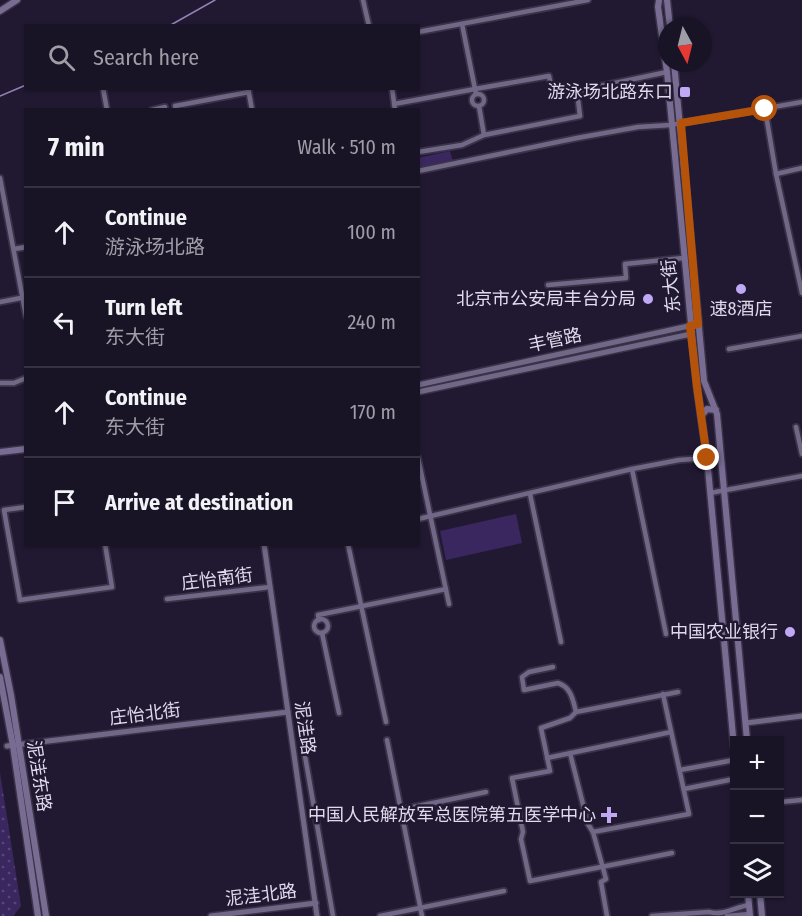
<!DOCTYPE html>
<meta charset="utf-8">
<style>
body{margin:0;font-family:"Fira Sans Condensed","Noto Sans SC",sans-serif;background:#221c2e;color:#f1f3f6}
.controls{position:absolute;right:18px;bottom:18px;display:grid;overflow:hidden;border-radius:0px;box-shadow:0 2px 4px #0004}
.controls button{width:54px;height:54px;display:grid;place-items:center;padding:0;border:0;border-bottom:2px solid #373243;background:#191326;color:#f1f3f6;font:30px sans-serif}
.compass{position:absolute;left:658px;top:18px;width:54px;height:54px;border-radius:50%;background:#191326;box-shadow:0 2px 4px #0004;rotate:173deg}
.stop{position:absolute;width:18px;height:18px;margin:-14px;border:4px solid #b45309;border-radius:50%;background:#fff}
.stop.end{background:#b45309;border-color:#fff;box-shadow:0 2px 6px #0008}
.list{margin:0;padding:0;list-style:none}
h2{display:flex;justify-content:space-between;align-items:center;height:78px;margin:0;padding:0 24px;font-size:26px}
h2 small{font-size:20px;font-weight:400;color:#9f9ea7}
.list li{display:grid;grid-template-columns:39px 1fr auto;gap:18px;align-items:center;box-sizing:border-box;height:90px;padding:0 24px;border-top:2px solid #373243}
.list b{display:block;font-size:22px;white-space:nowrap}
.list p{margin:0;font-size:20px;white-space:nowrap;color:#9f9ea7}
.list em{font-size:20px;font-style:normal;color:#9f9ea7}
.icon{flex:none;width:33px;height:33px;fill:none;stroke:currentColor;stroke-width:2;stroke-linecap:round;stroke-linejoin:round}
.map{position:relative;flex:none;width:802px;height:916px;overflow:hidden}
.search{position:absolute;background:#191326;box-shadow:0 2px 4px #0004;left:24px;top:24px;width:396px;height:66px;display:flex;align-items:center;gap:15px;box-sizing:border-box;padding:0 21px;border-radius:0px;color:#9f9ea7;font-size:22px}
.panel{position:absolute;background:#191326;box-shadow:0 2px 4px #0004;left:24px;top:108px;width:396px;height:438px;border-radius:0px}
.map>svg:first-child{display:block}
</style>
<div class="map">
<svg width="802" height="916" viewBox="0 0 802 916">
<defs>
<pattern id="grass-dots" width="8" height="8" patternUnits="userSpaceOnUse" patternTransform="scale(1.5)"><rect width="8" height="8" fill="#3b275f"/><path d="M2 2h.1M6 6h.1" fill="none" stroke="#574676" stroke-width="1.8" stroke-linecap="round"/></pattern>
</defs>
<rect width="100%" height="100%" fill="#211932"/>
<polygon fill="url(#grass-dots)" points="0,773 21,906 13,916 0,916"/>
<g fill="#3b275f">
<polygon points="450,151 453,162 419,170 418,158"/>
<polygon points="516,514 522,543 446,560 440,531"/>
</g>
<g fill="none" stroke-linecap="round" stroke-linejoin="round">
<g stroke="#9383b4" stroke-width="1.5">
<polyline points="169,26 215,0"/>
<polyline points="0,96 26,85"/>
</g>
<defs>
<g id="minor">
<polyline points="363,0 369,26"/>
<polyline points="462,24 475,89 549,76 553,95 577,91"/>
<polyline points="418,32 588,0"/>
<polyline points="103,88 107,110"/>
<polyline points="248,88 252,110"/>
<polyline points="392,88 395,110"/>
<circle cx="478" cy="100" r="6"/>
<polyline points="394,104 475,89 476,94"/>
<polyline points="175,106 249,92"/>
<polyline points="479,106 484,135"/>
<polyline points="765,109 776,174"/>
<polyline points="152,110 165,107"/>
<polyline points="418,152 462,145 484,135 580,116 577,91 667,72"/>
<polyline points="802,168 776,174 802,293"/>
<polyline points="418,171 577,138 638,127 671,125 802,102"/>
<polyline points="0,178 26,316"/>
<polyline points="14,249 26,247"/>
<polyline points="548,285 626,278 625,264 683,258"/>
<polyline points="0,302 26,297"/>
<polyline points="729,349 802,336"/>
<polyline points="0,383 14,383 26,378"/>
<polyline points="796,427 802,454"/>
<polyline points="418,458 449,604"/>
<polyline points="632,469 666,634"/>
<polyline points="710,493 802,476"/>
<polyline points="530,494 561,642"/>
<polyline points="26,507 4,510 20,600 112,587 105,544"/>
<polyline points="418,519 632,469 679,460 707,458"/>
<polyline points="348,544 386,722"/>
<polyline points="167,599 270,587"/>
<circle cx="321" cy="626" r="7"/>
<polyline points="319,620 318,615 446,589"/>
<polyline points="322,633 339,713"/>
<path d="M553,667l-24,5 -7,5 2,13 34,-7c13,4 15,17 18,29"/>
<polyline points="387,740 422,916"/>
<polyline points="570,753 588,824 593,832"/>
<polyline points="305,756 333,916"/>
<polyline points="547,758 671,732"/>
<polyline points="680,770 734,760"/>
<polyline points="684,789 734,779"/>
<polyline points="780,802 802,800"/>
<polyline points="399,810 486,792"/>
<polyline points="672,853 530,881 521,839 523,832 512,778 550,771 541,728 570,718 576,712 678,692"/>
<polyline points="380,916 504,891"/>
<polyline points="607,916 601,882 606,879 593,832 689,814 663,694"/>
<path d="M652,916l57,-4c15,4 26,-5 40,-7"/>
<polyline points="727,916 750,914"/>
</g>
<g id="tertiary">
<polyline points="418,385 698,324"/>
<polyline points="418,392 691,334"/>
<polyline points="264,544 317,916"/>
<polyline points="746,723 802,716"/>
<polyline points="7,746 288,712"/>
<polyline points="211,916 316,903"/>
</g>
<g id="secondary">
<polyline points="659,0 658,7 667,72 697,387 707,458 734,747"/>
<polyline points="667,0 670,27"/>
<polyline points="0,11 17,0"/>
<polyline points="674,63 704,381 717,414 747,740"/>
<polyline points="701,416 707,409 716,410"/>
<polyline points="0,452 26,449"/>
<polyline points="0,640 11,695 46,916"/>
<polyline points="0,677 13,746 38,916"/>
<polyline points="748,894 750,916"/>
<polyline points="760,894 762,916"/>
</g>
</defs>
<use href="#minor" stroke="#3a3347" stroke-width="8"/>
<use href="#tertiary" stroke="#3a3347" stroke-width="8"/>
<use href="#secondary" stroke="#3a3347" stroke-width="9"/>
<use href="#minor" stroke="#716887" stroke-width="4.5"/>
<use href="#tertiary" stroke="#716887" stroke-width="5"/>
<use href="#secondary" stroke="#786c93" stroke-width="6"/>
</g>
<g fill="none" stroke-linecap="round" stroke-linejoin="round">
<polyline stroke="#b45309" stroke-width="8" points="707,458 697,387 690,326 698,324 681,123 765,109"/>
</g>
<g fill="#bfa9f4" stroke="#211932" stroke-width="2">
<rect x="679" y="86" width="12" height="12" rx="3"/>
<circle cx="741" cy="289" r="6"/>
<circle cx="648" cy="299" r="6"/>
<circle cx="790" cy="632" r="6"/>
<path d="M606 806h6v6h6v6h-6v6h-6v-6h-6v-6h6z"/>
</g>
<g text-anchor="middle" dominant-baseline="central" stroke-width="5" stroke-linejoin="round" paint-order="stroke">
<g font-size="18" fill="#dfdaec" stroke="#211932" text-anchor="end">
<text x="673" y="92">游泳场北路东口</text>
<text x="636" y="299">北京市公安局丰台分局</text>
<text x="741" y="309" text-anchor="middle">速8酒店</text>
<text x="778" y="632">中国农业银行</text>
<text x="596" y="815">中国人民解放军总医院第五医学中心</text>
</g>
<g font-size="18" fill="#dfdaec" stroke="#211932">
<text transform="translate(671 286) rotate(-96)">东大街</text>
<text transform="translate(555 340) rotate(-12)">丰管路</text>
<text transform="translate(217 579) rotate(-7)">庄怡南街</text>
<text transform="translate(145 714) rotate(-7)">庄怡北街</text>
<text transform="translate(305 728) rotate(82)">泥洼路</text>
<text transform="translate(39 776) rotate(81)">泥洼东路</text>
<text transform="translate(261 895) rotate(-7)">泥洼北路</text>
</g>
</g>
</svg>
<div class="controls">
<button>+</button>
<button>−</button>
<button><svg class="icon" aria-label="layers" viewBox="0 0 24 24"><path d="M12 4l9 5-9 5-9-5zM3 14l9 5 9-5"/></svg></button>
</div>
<svg class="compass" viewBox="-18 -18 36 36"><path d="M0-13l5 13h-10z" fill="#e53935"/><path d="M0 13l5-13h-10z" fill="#9f9ea7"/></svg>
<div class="stop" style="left:765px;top:109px"></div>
<div class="stop end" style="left:707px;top:458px"></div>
<div class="search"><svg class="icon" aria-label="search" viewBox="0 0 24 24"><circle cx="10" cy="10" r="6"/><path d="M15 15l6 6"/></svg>Search here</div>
<section class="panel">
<h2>7 min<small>Walk · 510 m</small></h2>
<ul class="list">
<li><svg class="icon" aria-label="ahead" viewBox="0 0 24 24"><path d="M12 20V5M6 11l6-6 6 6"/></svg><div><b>Continue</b><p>游泳场北路</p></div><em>100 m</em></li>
<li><svg class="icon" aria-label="left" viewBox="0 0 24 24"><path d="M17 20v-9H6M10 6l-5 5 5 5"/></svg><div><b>Turn left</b><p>东大街</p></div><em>240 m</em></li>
<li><svg class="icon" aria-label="ahead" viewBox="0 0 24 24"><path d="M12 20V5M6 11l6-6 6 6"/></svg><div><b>Continue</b><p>东大街</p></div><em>170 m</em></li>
<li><svg class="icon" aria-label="arrive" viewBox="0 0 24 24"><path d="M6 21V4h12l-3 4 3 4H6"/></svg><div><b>Arrive at destination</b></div></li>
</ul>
</section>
</div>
